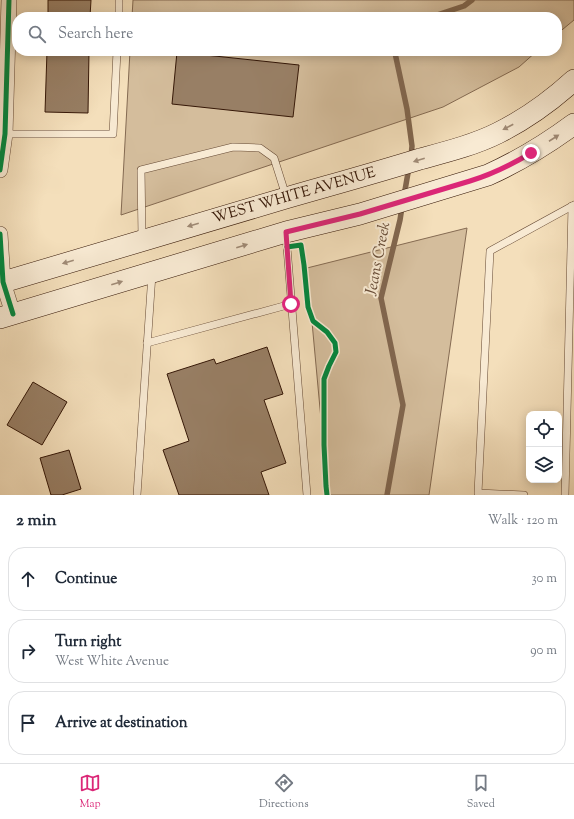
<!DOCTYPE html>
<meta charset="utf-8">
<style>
body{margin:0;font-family:"Sorts Mill Goudy",serif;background:#f2f2f3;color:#1f2937}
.controls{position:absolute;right:12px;bottom:12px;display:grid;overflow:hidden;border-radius:8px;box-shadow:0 2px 10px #0003}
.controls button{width:36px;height:36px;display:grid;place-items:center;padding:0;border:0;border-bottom:1px solid #e0e1e3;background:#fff;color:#1f2937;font:20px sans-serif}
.stop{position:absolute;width:12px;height:12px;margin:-9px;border:3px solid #db2777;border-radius:50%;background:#fff}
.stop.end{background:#db2777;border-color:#fff;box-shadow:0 1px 4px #0008}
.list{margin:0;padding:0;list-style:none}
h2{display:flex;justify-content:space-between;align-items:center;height:52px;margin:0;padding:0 16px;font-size:17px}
h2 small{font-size:13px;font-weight:400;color:#747a83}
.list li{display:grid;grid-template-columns:26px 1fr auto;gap:12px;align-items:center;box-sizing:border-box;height:64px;margin:0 8px 8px;padding:0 8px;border:1px solid #e0e1e3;border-radius:16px}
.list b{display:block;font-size:15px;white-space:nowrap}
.list p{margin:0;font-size:13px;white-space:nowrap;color:#747a83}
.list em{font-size:13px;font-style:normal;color:#747a83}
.icon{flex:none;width:22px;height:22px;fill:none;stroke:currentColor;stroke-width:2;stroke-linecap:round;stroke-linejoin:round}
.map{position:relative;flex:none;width:574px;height:495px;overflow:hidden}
.search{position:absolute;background:#fff;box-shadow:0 2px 10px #0003;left:12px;right:12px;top:12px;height:44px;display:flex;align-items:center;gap:10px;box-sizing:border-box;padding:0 14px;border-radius:16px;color:#747a83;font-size:15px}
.sheet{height:268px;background:#fff}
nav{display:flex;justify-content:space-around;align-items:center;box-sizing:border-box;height:56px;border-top:1px solid #e0e1e3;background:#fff;font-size:11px;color:#747a83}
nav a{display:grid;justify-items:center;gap:2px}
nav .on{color:#db2777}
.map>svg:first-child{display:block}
</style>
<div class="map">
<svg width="574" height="495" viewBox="0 0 574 495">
<rect width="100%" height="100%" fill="#f4dfbb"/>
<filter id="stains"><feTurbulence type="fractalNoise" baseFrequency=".005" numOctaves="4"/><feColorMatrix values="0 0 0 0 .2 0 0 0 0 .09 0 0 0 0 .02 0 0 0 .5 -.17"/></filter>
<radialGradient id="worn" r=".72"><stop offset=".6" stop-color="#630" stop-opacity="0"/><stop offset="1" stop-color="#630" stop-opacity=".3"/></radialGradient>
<g fill="#d4bd9c" stroke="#846a52">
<polygon points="133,0 574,0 574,20 557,34 557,17 132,17"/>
<polygon points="130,51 537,51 519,67 443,107 121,215"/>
<polygon points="467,228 429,495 328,495 307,268"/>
</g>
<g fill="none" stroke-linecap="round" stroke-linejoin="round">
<g stroke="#81664e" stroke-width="5.5">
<polyline points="431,17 464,6 472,0"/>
<polyline points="395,51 395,53 407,109 412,146 411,157"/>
<polyline points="404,196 409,167"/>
<polyline points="387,495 403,405 381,298 400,220 402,207"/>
</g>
</g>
<g fill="#987f65" stroke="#351707">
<polygon points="48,0 91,0 90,17 48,17"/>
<polygon points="47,51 89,51 88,113 45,112"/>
<polygon points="177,52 299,65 293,117 172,104"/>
<polygon points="267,347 283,394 264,400 286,463 261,472 269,495 179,495 163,450 189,441 167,374 214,359 216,364"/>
<polygon points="33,382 67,402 42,445 7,425"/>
<polygon points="69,450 81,489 62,495 51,495 40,458"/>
</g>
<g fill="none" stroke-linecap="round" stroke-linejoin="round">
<defs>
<g id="service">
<polyline points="119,17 119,0"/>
<polyline points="5,134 113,134 117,51"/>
<polyline points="286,235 307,495"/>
<polyline points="142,238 141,170 233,147 260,148 274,158 286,196"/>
<polyline points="147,343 291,304"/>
<polyline points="137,495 152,274"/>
<polyline points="524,495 478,493 490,251 574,205"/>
<polyline points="565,495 572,206"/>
</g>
<g id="minor">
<polyline points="0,170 5,134 9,0"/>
<polyline points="0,234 3,282 13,314"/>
</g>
<g id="secondary">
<path d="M0,283c96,-28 191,-57 286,-85 45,-13 89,-25 134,-39 26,-7 54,-14 78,-26 28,-14 53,-32 76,-53"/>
<path d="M0,318l286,-86 74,-18 128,-39c31,-14 59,-31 86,-51"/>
</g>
</defs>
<use href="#service" stroke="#654934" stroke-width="8"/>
<use href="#minor" stroke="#654934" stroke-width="16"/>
<use href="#secondary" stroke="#351707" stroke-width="22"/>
<use href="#service" stroke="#f8ead3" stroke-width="7"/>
<use href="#minor" stroke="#f8ead3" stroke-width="15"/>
<use href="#secondary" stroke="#f8ead3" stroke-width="21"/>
<defs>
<g id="cycleway">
<polyline points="0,170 5,134 9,0"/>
<polyline points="0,234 3,282 13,314"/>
<polyline points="287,247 301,245 304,265 308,307 313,321 327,332 335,343 336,352 329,366 324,379 324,445 326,486 327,495"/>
</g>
</defs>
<use href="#cycleway" stroke="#f8ead3" stroke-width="8"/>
<use href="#cycleway" stroke="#00873e" stroke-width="5"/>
</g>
<defs><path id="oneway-solid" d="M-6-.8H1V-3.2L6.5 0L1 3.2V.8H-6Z"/></defs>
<g fill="#a08b77">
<use href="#oneway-solid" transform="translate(508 127) rotate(152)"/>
<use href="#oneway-solid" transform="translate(554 138) rotate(-33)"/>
<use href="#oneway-solid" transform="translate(419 160) rotate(163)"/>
<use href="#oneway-solid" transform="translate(193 225) rotate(164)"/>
<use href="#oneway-solid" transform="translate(242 246) rotate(-17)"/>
<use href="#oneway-solid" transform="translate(68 262) rotate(164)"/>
<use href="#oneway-solid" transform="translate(117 283) rotate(-17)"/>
</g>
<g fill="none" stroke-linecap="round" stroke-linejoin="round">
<path stroke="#db2777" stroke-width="5" d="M291,304l-5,-72 74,-18 110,-33c23,-7 41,-16 61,-28"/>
</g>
<g text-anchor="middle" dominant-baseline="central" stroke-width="4" stroke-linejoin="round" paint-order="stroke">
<g font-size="15" fill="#351707" stroke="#f8ead3">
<text transform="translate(294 196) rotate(-16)">WEST WHITE AVENUE</text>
</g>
<g font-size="16" font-style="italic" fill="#674c37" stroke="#f8ead3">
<text transform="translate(379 259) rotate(-79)">Jeans Creek</text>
</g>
</g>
<rect width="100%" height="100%" filter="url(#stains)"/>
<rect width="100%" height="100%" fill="url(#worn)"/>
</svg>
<div class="controls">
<button><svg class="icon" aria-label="locate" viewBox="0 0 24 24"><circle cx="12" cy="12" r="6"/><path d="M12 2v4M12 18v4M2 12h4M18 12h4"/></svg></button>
<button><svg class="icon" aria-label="layers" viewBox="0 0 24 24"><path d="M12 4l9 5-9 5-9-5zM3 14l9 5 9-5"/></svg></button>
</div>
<div class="stop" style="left:291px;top:304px"></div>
<div class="stop end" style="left:531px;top:153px"></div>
<div class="search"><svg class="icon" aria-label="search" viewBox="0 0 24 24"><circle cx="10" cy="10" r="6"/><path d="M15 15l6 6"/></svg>Search here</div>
</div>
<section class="sheet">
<h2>2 min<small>Walk · 120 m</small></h2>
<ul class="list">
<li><svg class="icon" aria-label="ahead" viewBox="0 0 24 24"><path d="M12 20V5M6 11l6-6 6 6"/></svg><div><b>Continue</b></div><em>30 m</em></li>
<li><svg class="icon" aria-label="right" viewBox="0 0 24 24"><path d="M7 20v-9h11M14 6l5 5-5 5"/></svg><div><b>Turn right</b><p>West White Avenue</p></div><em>90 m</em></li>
<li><svg class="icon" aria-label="arrive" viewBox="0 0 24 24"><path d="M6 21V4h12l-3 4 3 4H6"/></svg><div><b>Arrive at destination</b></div></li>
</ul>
</section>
<nav>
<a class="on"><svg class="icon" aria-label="map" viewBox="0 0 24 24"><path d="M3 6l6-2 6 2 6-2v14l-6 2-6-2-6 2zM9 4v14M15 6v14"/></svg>Map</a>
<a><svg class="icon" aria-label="directions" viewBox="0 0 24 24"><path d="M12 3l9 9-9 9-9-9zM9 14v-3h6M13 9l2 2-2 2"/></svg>Directions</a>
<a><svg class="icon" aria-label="saved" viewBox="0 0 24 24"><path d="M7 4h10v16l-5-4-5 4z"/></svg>Saved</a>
</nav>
